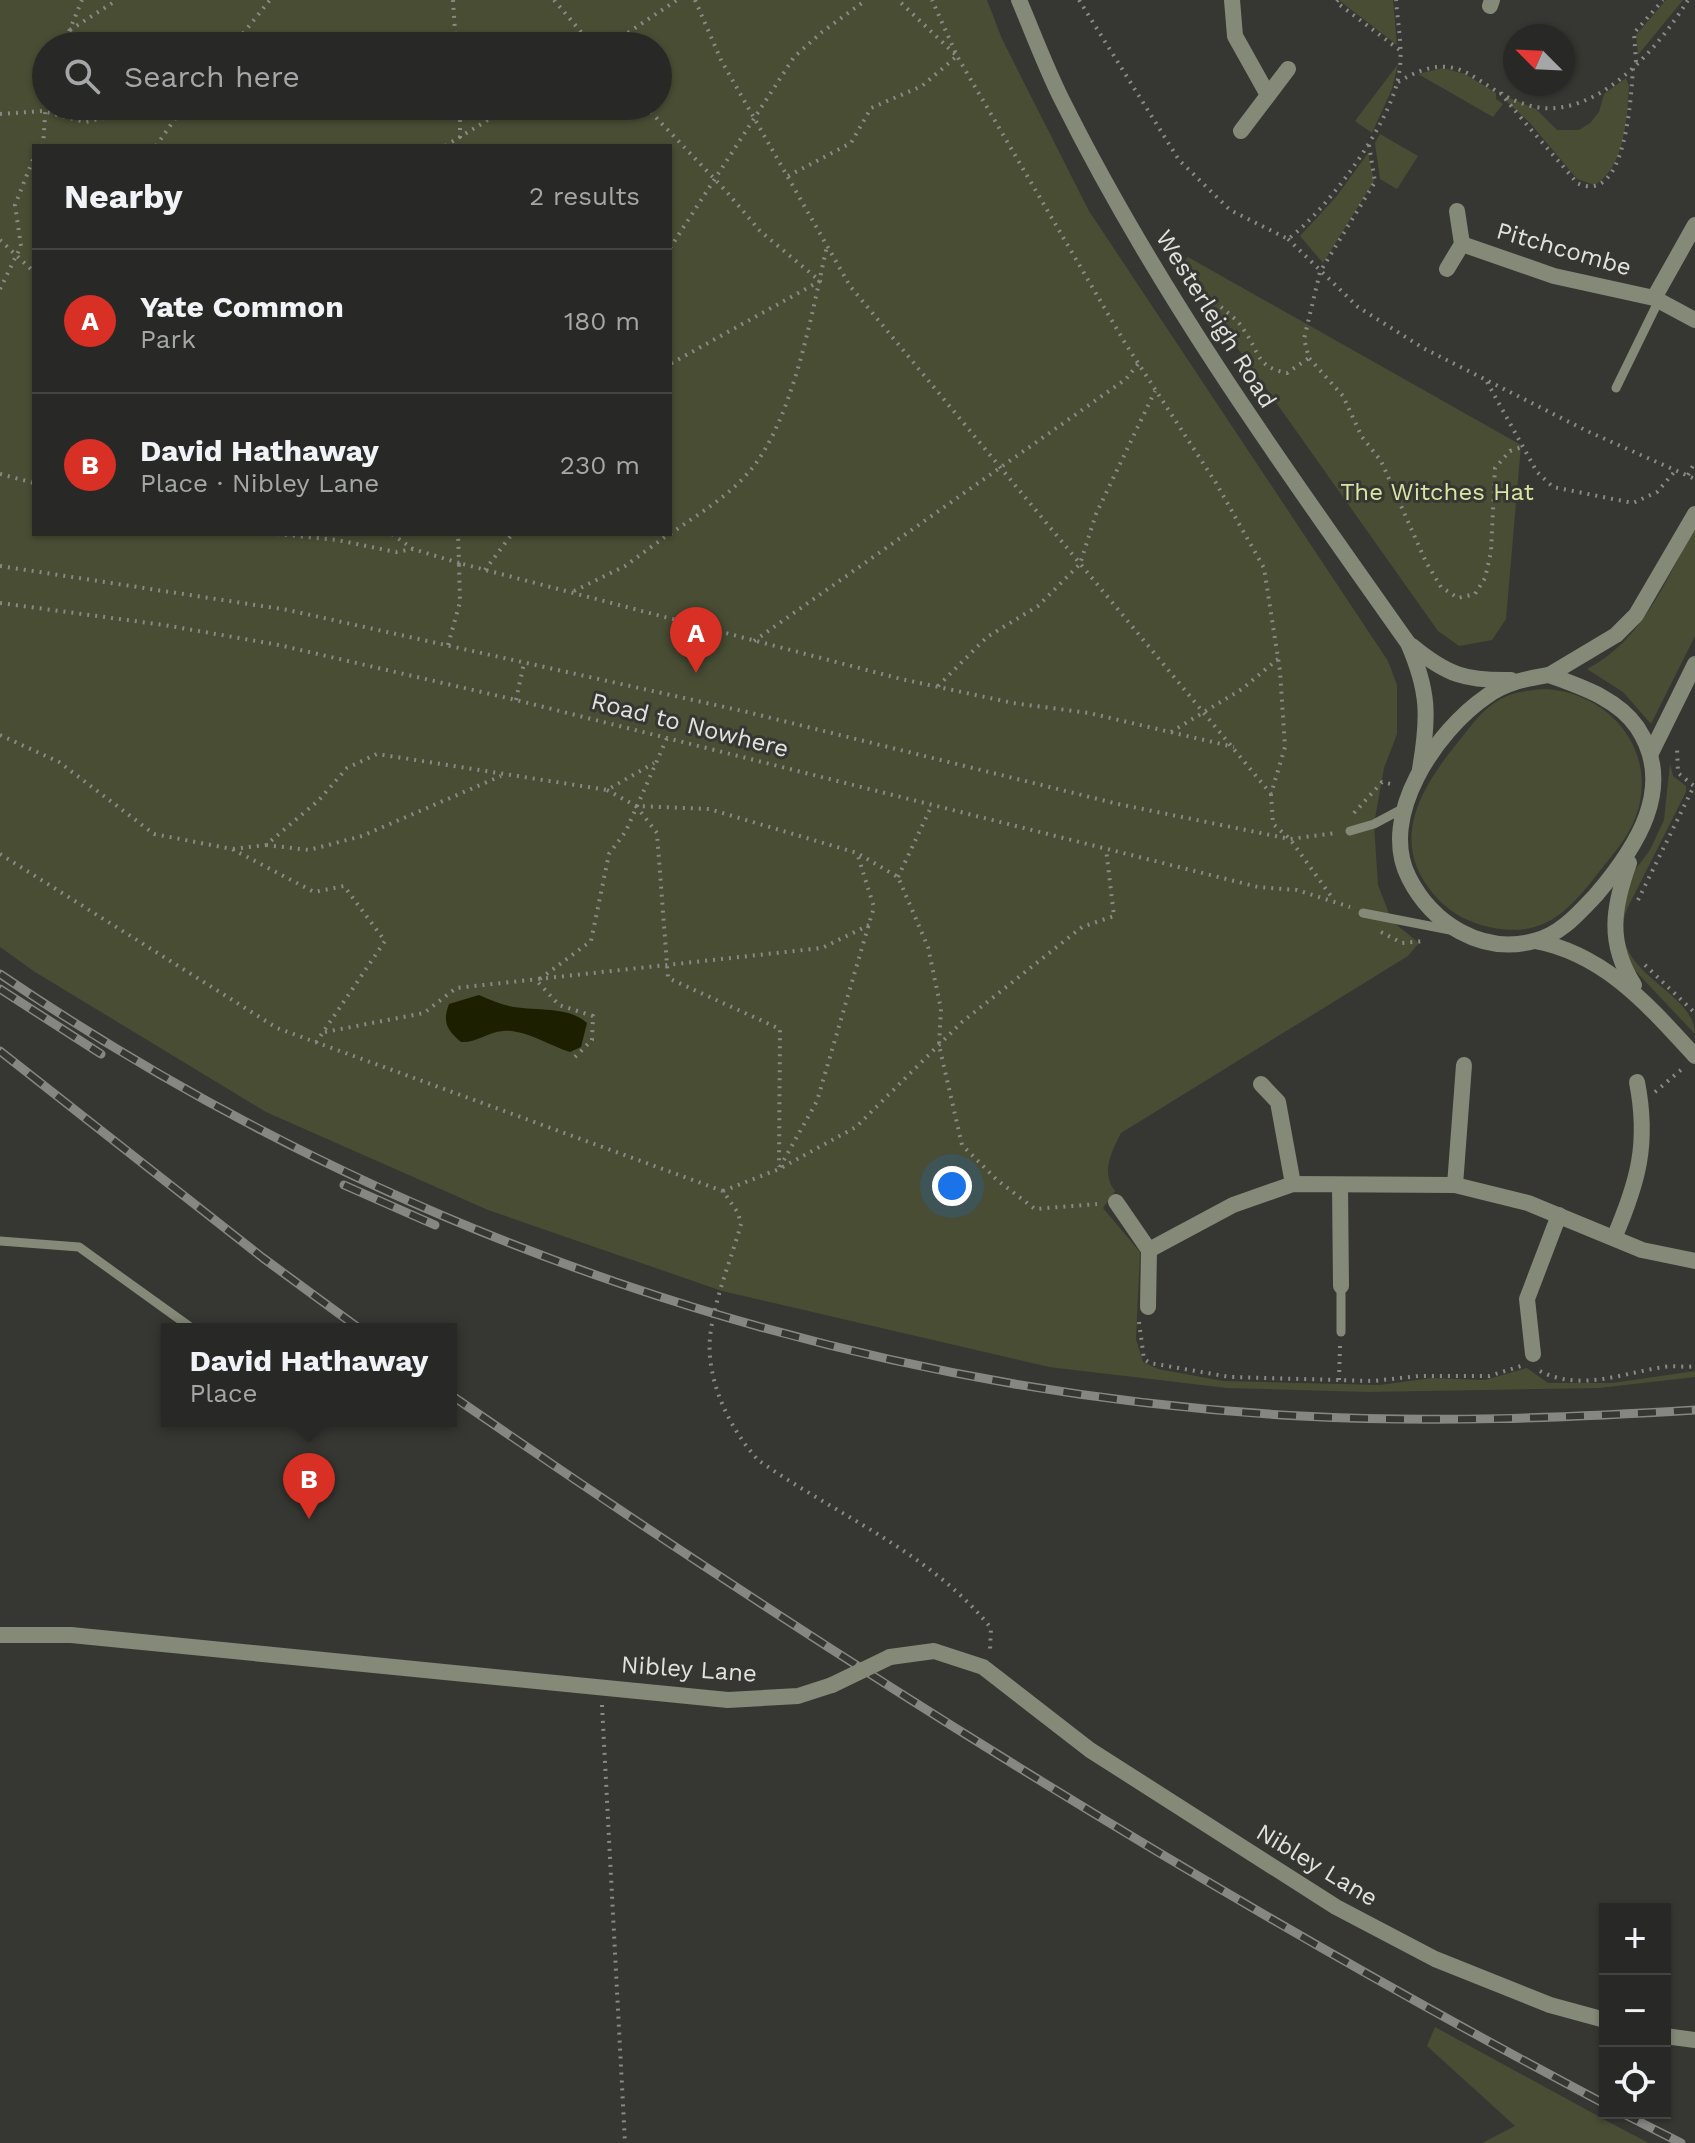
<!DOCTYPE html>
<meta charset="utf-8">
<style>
body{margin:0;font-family:"Work Sans",sans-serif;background:#343532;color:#f1f3f6}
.controls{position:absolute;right:24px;bottom:24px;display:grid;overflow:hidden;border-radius:0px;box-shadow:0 2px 6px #0004}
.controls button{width:72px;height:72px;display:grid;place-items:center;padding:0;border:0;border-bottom:2px solid #444543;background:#282926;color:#f1f3f6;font:40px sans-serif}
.compass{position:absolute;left:1503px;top:24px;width:72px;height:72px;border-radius:50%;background:#282926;box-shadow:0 2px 6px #0004;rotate:294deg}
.you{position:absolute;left:952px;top:1186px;width:28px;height:28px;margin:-20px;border:6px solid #fff;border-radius:50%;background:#1a73e8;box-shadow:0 0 0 12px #1a73e833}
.badge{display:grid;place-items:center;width:52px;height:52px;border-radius:50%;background:#d93025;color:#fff;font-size:26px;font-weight:700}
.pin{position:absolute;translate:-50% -66px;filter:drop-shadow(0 2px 4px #0008)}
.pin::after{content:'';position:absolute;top:42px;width:28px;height:24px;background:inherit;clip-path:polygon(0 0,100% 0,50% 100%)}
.popup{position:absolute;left:161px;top:1323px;width:296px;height:104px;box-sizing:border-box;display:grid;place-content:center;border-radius:0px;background:#282926;filter:drop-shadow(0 2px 6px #0005);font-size:26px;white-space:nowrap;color:#a5a6a7}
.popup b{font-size:30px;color:#f1f3f6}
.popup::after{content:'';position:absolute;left:50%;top:100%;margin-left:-16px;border:16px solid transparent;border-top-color:#282926}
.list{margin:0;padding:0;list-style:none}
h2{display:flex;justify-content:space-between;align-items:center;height:104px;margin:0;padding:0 32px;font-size:34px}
h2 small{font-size:26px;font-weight:400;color:#a5a6a7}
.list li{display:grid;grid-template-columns:52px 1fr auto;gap:24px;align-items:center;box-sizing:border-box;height:144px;padding:0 32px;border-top:2px solid #444543}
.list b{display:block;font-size:30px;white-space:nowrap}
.list p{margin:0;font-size:26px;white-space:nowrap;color:#a5a6a7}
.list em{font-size:26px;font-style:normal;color:#a5a6a7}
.icon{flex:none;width:44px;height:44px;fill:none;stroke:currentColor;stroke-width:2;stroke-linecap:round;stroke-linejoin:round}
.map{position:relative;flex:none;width:1695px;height:2143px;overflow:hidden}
.search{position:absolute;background:#282926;box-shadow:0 2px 6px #0004;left:32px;top:32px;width:640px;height:88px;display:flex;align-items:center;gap:20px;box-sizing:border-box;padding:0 28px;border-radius:44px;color:#a5a6a7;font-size:30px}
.panel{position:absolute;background:#282926;box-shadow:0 2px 6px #0004;left:32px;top:144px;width:640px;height:392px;border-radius:0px}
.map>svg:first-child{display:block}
</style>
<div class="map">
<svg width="1695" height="2143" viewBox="0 0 1695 2143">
<rect width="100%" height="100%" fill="#363732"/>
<g fill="#484d34" fill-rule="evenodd">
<path d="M0,0h987l15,39 87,172 299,450 9,24v49l-13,34 -10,56 4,61 14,36 27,22 -11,13 -287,177c-10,20 -20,39 -6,58l-12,17 37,44 -4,87 7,23 15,7 65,12 157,4 51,-7 54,2 42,-12 21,15h64l83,-12v6l-96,11 -231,4 -141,-4 -178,-21 -327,-76 -234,-81 -222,-98 -231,-140 -35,-25zM46,46h612v60h-612zM34,146h636v388h-636z"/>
<polygon points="1393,0 1397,45 1340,1 1340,0"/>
<polygon points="1666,0 1683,0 1638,55 1636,35"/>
<polygon points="1398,64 1392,89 1372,133 1355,121"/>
<polygon points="1443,68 1465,74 1496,93 1496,99 1503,104 1493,117 1418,74"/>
<path d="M1626,78l3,8c-2,33 -4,80 -34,99l-18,-6 -47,-56 -25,-23 2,-3 29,12 21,21h22l11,-7 9,-11 5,-18z"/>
<polygon points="1380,134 1418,156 1397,189 1380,179 1375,143"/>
<polygon points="1368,153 1374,181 1323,263 1300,236 1336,197"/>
<polygon points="1188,257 1521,445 1506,619 1492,640 1459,646 1438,631 1180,267"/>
<path d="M1695,528v108l-44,88 -28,-32 -36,-23c56,-29 78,-88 108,-141z"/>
<path d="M1547,689c64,5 112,63 89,127 -8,22 -23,38 -37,56 -31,40 -56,67 -110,55 -21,-5 -37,-13 -52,-29 -51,-55 -16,-110 21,-156 13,-16 24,-33 43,-43 14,-8 30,-9 46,-10z"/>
<path d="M1670,763l3,13 13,10v6l-59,117c-24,64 68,80 68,125l-68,-72 -9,-58 11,-26 21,-28 14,-30z"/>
<polygon points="1435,2027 1620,2128 1649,2143 1482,2143 1515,2126 1427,2046"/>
</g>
<path fill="#1c2000" d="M479,995c10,4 20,9 30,11 26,6 58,-1 78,17l-6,24 -11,5c-20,-6 -46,-23 -67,-21 -16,1 -26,12 -42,11 -14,-12 -19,-20 -12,-38z"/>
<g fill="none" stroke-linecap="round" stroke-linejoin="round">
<g stroke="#898985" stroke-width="4" stroke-dasharray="2 6" stroke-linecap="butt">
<polyline points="453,0 456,46"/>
<polyline points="554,0 593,46"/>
<polyline points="695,0 721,60 850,286 1271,794 1285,747 1280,671 1264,568 1216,483 1125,343 957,56 932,0"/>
<path d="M1079,0l100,160 51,50 58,29c39,-29 100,-112 110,-160 6,-27 0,-52 -2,-79"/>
<polyline points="1338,0 1336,2 1401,51"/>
<polyline points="70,30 117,0"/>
<polyline points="63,46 82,0"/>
<polyline points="233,46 270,0"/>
<polyline points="608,46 677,0"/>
<polyline points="1636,62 1634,33 1663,0"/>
<path d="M1398,82c67,-40 75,9 133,24 64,16 127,-57 157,-106"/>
<path d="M1501,92c1,6 66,78 76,91 49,24 54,-86 56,-115"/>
<polyline points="645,106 726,191 760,231 820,281 670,364"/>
<polyline points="0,114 43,111 85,122 147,109 177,115"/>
<polyline points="1369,145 1375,182 1320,272 1304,339 1309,358 1343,396 1362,437 1381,461 1426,562 1441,587 1458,598 1475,594 1485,578 1491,552 1495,468 1510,451 1525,446"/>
<polyline points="43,146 46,101"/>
<polyline points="156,146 184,106"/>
<polyline points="445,146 511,106"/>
<polyline points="460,146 460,106"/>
<polyline points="788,176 851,143 871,108 922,86 957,56 898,0"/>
<polyline points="1288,239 1358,307 1423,348 1587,431 1695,479"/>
<polyline points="0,240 34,272"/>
<polyline points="670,248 794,57 822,32 866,0"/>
<polyline points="0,289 21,246 15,205 34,157"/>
<path d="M1221,307c8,7 18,14 23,23 16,23 12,37 43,43l22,-15"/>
<polyline points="1487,382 1537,472 1553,487 1633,503 1657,492 1676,470"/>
<polyline points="0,474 34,483"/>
<polyline points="1688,475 1695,462"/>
<polyline points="277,534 337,540 396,552 413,549"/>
<polyline points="392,534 413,549 459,563 458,534"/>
<path d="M670,534c27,-19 56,-36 78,-61 45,-50 64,-161 79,-227"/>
<polyline points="0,566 288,610 747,712 1118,804 1290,839 1336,833"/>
<polyline points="485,570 512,534"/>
<polyline points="574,591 625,566 669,534"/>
<polyline points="0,603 164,625 279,645 516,700 1258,887 1297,890 1350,907"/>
<polyline points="754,641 1126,379 1138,364"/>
<polyline points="448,645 460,602 459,563 901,679 1013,703 1089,713 1234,747"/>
<polyline points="938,686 987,637 1038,606 1080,564 1096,514 1155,391"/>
<polyline points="516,700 524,663"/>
<polyline points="1171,732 1242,689 1278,659"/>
<polyline points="0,735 59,762 154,834 232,849 314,892 344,886 385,941 315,1044"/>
<polyline points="607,790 636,806 709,809 857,853 898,877 928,947 941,1009 939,1045 962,1145 997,1180 1035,1209 1097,1204"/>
<polyline points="1271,794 1273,824 1290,839 1331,896"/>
<polyline points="636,806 657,833 668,978 780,1029 779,1167"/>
<polyline points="1354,813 1382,782 1395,785"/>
<polyline points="266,845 309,850 362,836 501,776"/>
<polyline points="233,849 266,845 319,800 347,768 377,754 607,790 654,763"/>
<path d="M0,854l277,174 446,163 15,22 3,11c-10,36 -27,76 -31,113 -4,44 20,92 48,123 78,55 172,92 233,168l-1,22"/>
<polyline points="898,877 932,805"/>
<polyline points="1638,900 1694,786 1678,773 1677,747"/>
<polyline points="1381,932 1402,943 1425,941"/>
<polyline points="1645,965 1695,1013"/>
<polyline points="325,1032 424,1013 456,988 822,948 869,925"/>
<polyline points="575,1057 592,1040 593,1016 559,1005 537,981 591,941 609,854 626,831 667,738"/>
<polyline points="1655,1092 1682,1069"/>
<polyline points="780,1167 817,1101 874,907 857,853"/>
<polyline points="723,1191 779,1169 856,1127 962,1022 1082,927 1114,916 1106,849"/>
<polyline points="1139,1322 1144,1359 1150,1363 1230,1377 1373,1381 1419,1376 1489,1376 1521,1366"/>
<path d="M1540,1371c40,21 82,2 124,-4 10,-2 21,1 31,-1"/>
<polyline points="1339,1380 1340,1346"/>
<polyline points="602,1705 625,2143"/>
</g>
<g stroke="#858977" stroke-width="9">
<polyline points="1616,388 1659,300"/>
<polyline points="1350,831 1374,824 1404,808"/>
<polyline points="1363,913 1450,930"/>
<polyline points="0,1241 79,1247 193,1329"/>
<polyline points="1341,1332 1341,1286"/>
</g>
<g stroke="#858977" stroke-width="16">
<polyline points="1232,0 1235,36 1268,95"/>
<polyline points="1490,6 1492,0"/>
<polyline points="1241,131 1288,69"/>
<polyline points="1462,244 1554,276 1654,298 1695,320"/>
<polyline points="1447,269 1462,244 1457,211"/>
<polyline points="1654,298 1695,225"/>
<polyline points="1261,1084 1278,1102 1293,1184"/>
<polyline points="1340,1185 1341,1286"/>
<polyline points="1455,1185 1464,1065"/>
<polyline points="1116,1202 1149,1250 1148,1307"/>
<path d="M1614,1238c24,-56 35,-94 23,-156"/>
<polyline points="1149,1250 1233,1205 1293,1184 1455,1185 1528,1203 1642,1250 1695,1261"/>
<polyline points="1533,1354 1527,1299 1559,1215"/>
</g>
<g stroke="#858977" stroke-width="16">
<path d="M1019,0c14,33 27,68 43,100 96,193 222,368 346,543 21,48 21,74 12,126"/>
<path d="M1412,646c35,29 54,35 99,34"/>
<path d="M1549,675c32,12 68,23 88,52 40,60 -1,121 -41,168 -18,19 -36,40 -62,46 -53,14 -102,-18 -125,-63 -32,-62 28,-148 78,-182 19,-14 39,-17 62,-21z"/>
<polyline points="1549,675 1616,635 1636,615 1695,514"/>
<polyline points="1651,753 1695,664"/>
<path d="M1629,863c-16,44 -22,80 5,122"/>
<path d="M1535,941c70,13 114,65 160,115"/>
<polyline points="0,1635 71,1635 728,1700 798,1696 832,1685"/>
<polyline points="890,1657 934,1651 983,1667 1090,1750 1336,1907 1435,1959 1550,2005 1605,2020"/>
<polyline points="1665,2036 1695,2040"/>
</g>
<defs>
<g id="rail">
<path d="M0,974c384,261 836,417 1301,442 131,7 263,2 394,-6"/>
<polyline points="0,989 101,1054"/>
<polyline points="0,1051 263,1258 360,1329"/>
<polyline points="344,1185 435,1225"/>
<path d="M451,1395c374,258 751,496 1154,709"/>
<polyline points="1622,2113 1681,2143"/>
</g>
</defs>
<use href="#rail" stroke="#868783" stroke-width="9"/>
<use href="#rail" stroke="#363732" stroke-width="6" stroke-dasharray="18" stroke-linecap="butt"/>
<polyline stroke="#858977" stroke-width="16" points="832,1685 890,1657"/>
</g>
<g text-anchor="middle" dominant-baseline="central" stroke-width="6" stroke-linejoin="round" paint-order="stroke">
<g font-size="24" fill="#e1e1de" stroke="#363732">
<text transform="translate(1564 249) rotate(16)">Pitchcombe</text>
<text transform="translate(1216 319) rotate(58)">Westerleigh Road</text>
<text transform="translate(690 725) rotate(14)">Road to Nowhere</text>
<text transform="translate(689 1669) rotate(4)">Nibley Lane</text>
<text transform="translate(1317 1865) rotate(31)">Nibley Lane</text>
</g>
<g font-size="24" fill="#d9e5a2" stroke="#363732">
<text x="1437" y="492">The Witches Hat</text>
</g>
</g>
</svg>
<div class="controls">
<button>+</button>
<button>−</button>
<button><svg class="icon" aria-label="locate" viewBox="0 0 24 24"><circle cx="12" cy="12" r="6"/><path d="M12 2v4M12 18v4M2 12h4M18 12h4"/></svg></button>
</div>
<svg class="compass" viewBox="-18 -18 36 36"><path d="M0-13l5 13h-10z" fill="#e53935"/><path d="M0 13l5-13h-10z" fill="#a5a6a7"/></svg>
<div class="you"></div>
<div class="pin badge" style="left:696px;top:673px">A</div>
<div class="pin badge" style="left:309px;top:1519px">B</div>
<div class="popup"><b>David Hathaway</b>Place</div>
<div class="search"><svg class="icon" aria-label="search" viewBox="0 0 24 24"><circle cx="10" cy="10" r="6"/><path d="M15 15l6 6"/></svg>Search here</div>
<section class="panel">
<h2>Nearby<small>2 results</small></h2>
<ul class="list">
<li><span class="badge">A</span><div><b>Yate Common</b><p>Park</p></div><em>180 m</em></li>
<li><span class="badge">B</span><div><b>David Hathaway</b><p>Place · Nibley Lane</p></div><em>230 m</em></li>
</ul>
</section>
</div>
